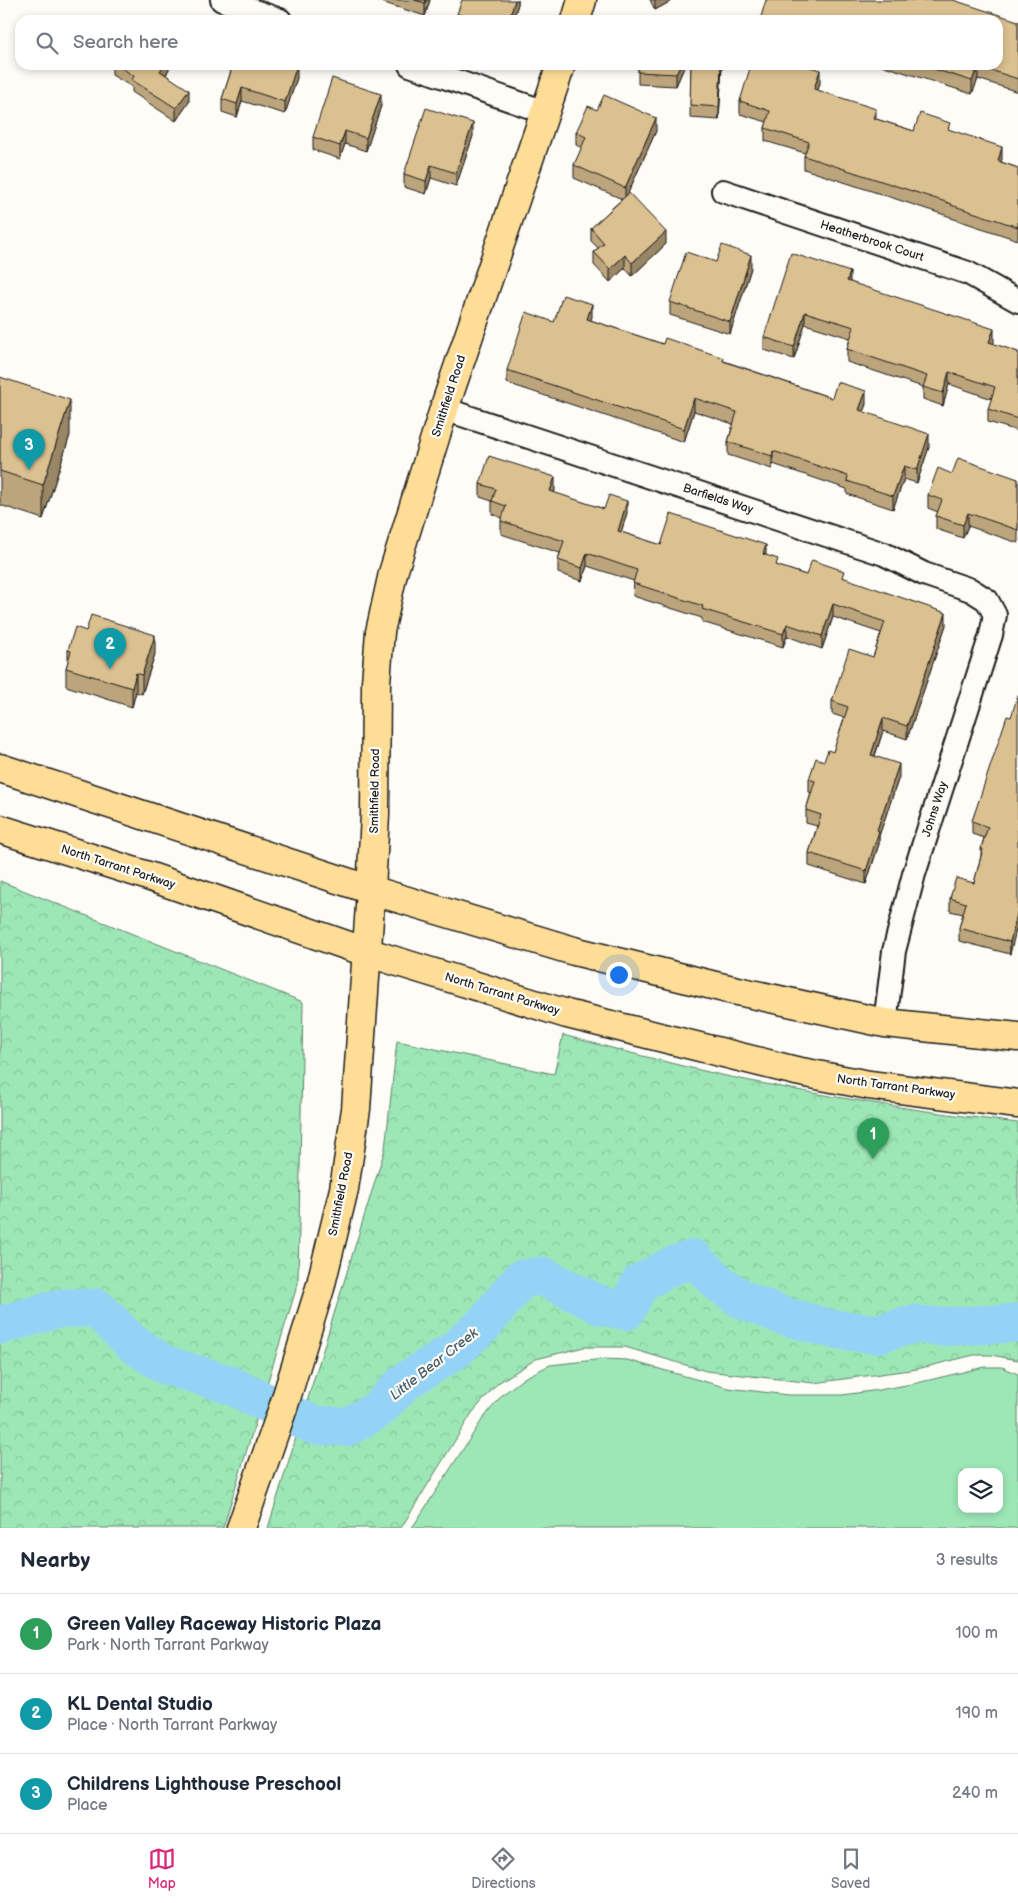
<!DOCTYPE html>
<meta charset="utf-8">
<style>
body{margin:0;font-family:"Balsamiq Sans",sans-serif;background:#f6f6f7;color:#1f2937}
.controls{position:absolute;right:15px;bottom:15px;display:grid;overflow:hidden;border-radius:10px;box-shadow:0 2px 8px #0003}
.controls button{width:45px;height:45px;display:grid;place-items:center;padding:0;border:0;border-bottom:1px solid #e0e1e3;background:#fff;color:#1f2937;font:25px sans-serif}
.you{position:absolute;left:618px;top:974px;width:18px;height:18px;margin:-12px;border:4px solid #fff;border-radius:50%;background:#1a73e8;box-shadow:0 0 0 8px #1a73e833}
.badge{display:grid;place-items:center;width:32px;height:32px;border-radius:50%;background:#db2777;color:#fff;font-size:16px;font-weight:700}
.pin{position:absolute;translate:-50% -41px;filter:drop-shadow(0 1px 2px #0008)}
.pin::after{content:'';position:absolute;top:26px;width:18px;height:15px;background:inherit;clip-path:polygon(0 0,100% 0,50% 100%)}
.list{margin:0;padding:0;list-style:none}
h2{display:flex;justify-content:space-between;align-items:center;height:65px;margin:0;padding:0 20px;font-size:21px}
h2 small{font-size:16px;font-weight:400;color:#747a83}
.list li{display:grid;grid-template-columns:32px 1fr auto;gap:15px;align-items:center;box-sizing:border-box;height:80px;padding:0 20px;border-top:1px solid #e0e1e3}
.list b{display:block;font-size:19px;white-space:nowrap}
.list p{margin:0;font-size:16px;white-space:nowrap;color:#747a83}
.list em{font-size:16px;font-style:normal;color:#747a83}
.icon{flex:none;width:28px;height:28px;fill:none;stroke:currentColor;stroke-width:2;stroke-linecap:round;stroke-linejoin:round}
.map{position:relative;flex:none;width:1018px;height:1528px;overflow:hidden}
.search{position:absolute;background:#fff;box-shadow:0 2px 8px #0003;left:15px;right:15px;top:15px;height:55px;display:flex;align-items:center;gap:12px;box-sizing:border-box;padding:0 18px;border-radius:15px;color:#747a83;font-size:19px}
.sheet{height:305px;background:#fff}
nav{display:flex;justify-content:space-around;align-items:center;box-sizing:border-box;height:70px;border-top:1px solid #e0e1e3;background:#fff;font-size:14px;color:#747a83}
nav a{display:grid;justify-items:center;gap:2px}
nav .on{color:#db2777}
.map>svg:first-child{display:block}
</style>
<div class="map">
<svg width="1018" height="1528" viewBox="0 0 1018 1528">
<defs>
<pattern id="forest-crowns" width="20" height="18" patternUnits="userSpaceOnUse" patternTransform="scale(1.25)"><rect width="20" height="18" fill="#9de7b6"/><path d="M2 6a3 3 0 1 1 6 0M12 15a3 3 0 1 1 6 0" fill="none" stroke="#87c69c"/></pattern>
</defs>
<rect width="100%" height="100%" fill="#fdfcf7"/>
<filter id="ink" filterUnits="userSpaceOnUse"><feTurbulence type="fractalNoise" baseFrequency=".02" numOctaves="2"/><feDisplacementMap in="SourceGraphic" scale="10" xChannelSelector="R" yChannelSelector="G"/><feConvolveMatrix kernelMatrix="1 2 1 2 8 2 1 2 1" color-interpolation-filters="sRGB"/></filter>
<g filter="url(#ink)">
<path fill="#9de7b6" stroke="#5c8269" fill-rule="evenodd" d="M604,1359l23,1 101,28 60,7h54l37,-5 38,-7 67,-16h18l16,7v154h-606l70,-108 20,-25 22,-17 26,-13zM962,1472h37v37h-37z"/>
<g fill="url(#forest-crowns)" stroke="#5c8269">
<polygon points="0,881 303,1002 298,1283 223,1528 0,1528"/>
<path d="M563,1035c52,14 105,28 158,40 99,21 197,36 297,48v237l-27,-5h-17l-57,14 -103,14 -108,-12 -81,-24h-41l-48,12 -38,24 -26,30 -71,115h-133l117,-379 12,-108 157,33z"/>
</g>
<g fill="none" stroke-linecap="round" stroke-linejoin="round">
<polyline stroke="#95d3f6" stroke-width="39" points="0,1325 61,1308 97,1308 131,1342 165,1365 228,1384 313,1425 347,1427 376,1411 406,1381 454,1351 484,1324 521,1279 542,1276 602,1306 626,1311 640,1283 674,1265 694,1259 720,1284 743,1300 784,1316 832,1329 876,1334 914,1324 938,1327 1018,1323"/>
<defs>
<g id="minor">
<polyline points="222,0 280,20"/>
<polyline points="410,65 545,112"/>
<polyline points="723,191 968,273 1018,301"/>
<polyline points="444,409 884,554 924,574 971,590 987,600 995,615 991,635 914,874 894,951 885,1023"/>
</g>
<g id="major">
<polyline points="576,20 582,0"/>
<polyline points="0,768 371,890 574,951 724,988 885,1023 1018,1037"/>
<polyline points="0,829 145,875 366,952 567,1014 796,1071 869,1085 1018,1104"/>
<polyline points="241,1528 283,1408 320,1288 344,1189 356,1109 371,890 375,815 376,682 380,632 393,573 444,409 561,65"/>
</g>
</defs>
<use href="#minor" stroke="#1c1c1c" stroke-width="26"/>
<use href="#major" stroke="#1c1c1c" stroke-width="31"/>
<use href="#minor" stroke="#fdfcf7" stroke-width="22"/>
<use href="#major" stroke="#fedd96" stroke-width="28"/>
</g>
<g fill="#bca57c" stroke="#1c1c1c">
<polygon points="375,0 430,0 425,16"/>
<polygon points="518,0 518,4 513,20 457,20 457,14"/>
<polygon points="650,0 673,0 655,10"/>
<polygon points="1018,21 1018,92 978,79 972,94 881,65 998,65"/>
<polygon points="112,65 169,65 169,69 166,75 189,102 176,121 132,92 132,87 112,75"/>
<polygon points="233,65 297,78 285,114 242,101 237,117 222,112 222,99"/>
<polygon points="638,65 685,65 676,86 638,84"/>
<polygon points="691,65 722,65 719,120 690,118"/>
<polygon points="807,67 820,83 818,90 876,119 914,131 950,130 1002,159 1001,162 1018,168 1018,240 951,218 951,217 804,169 804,156 805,153 765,141 765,128 767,122 740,114 740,101"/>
<polygon points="381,106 366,151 345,144 340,159 313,150 313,137"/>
<polygon points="597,110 656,131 628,193 666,244 632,276 625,268 610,282 594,265 594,252 598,248 591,241 591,228 622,199 574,178 574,165 582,148 576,145 576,132"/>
<polygon points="473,136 456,186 431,178 426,194 404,187 404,174"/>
<polygon points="716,262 751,268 730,334 670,315 670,302"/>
<polygon points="850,282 994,342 993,344 1018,352 1018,431 988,422 988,409 992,399 949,384 943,406 923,399 923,387 847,362 847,349 850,338 805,324 794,359 764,350 764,337"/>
<polygon points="592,317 590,320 663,344 724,361 832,398 866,404 863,412 929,447 917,483 904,479 893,509 847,494 847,489 773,464 772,469 728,455 728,442 733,424 694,411 684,442 507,383 507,370 554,322"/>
<polygon points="0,377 70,435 43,519 0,505"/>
<polygon points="952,474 1018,479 1018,543 968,526 963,538 936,529 936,516 938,512 928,508 928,495"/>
<polygon points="480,484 555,490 554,493 604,509 627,513 621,532 661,545 766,555 778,566 806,575 844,578 946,625 907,739 883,731 875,756 899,777 879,836 879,844 866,884 809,866 809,853 817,826 806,823 806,810 811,793 809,792 809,779 833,752 845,718 832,714 832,701 873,657 881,633 833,617 822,649 787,636 783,647 702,622 702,618 633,596 634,581 587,566 582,581 558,573 558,560 560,553 501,534 501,521 502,518 492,514 492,501 480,497"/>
<polygon points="68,650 155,654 142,694 136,692 132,707 66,686 66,668 68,662"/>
<polygon points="1011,717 1010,954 959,941 959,928 963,914 950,911 950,898 974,883 981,856 981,848 984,838 972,834 972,821"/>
</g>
<g fill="#998665" stroke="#1c1c1c">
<polygon points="426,0 430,0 425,16 425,3"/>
<polygon points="515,0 518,0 518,4 513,20 509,20"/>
<polygon points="655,0 673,0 655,10"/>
<polygon points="164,65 169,65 169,69 160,84 160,71"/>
<polygon points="297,65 297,78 285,114 285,102"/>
<polygon points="680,65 685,65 676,86 676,74"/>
<polygon points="721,65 722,65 719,120 719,107"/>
<polygon points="978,66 978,79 972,94 972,81"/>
<polygon points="820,70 820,83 814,102 814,89"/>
<polygon points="242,88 242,101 237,117 237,104"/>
<polygon points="189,90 189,102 176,121 176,108"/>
<polygon points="381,94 381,106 366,151 366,138"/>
<polygon points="876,109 876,122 873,118"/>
<polygon points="656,118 656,131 625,200 625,188"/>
<polygon points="473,123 473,136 456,186 456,173"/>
<polygon points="345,131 345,144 340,159 340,146"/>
<polygon points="1002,147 1002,159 998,174 998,161"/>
<polygon points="431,165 431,178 426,194 426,181"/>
<polygon points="666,232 666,244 632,276 632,263"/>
<polygon points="625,255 625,268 610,282 610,269"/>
<polygon points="751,255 751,268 730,334 730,322"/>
<polygon points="850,272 850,285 847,281"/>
<polygon points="592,304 592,317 587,332 587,319"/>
<polygon points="805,312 805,324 794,359 794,347"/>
<polygon points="994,329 994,342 989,355 989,342"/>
<polygon points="949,372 949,384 943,406 943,393"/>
<polygon points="866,391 866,404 859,423 859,410"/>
<polygon points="694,398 694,411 684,442 684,429"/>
<polygon points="70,400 70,435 43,519 43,485"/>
<polygon points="929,434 929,447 917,483 917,470"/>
<polygon points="773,451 773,464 772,469 772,456"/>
<polygon points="904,466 904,479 893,509 893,496"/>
<polygon points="555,477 555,490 550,504 550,491"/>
<polygon points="627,501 627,513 618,543 618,531"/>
<polygon points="968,513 968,526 963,538 963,525"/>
<polygon points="766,545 766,558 763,554"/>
<polygon points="587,553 587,566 582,581 582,568"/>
<polygon points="833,604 833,617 822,649 822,636"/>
<polygon points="946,613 946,625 907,739 907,726"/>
<polygon points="787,624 787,636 783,647 783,634"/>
<polygon points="155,635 155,654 142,694 142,675"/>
<polygon points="136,673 136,692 132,707 132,688"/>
<polygon points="883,718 883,731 871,767 871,755"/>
<polygon points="899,764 899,777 879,836 879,844 866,884 866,871 877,830"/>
<polygon points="1018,910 1018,923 1010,954 1010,942"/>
</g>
<g fill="#dbc090" stroke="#1c1c1c">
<polygon points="415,0 426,0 425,3"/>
<polygon points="462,0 515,0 509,20 476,20 457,14"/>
<polygon points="766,0 953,0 1018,21 1018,79 978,66 972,81 921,65 998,65 998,20 760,20"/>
<polygon points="117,65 164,65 160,71 189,90 176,108 132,80 134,76"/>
<polygon points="233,65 297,65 285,102 242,88 237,104 222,99"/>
<polygon points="638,65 680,65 676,74 638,72"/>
<polygon points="691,65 721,65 719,107 690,105"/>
<polygon points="751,65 804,65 820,70 814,89 876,109 873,118 914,131 920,113 950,123 948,129 1002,147 998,161 1018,168 1018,227 951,205 952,204 804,156 809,142 765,128 770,111 740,101"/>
<polygon points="332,78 381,94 366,138 345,131 340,146 313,137"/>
<polygon points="604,95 656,118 625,188 574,165 586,137 576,132 588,106 597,110"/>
<polygon points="426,108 473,123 456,173 431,165 426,181 404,174"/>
<polygon points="629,193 666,232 632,263 625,255 610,269 594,252 604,243 591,228"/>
<polygon points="722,245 751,255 730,322 670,302 686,252 716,262"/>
<polygon points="791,253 850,272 847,281 994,329 989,342 1018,352 1018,419 988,409 995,387 949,372 943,393 923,387 927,376 847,349 854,327 805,312 794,347 764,337"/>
<polygon points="563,295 592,304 587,319 663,344 665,338 724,358 723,361 832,398 837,382 866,391 859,410 929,434 917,470 904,466 893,496 847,481 848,476 773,451 772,456 728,442 737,412 694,398 684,429 507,370 526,312 554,322"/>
<polygon points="0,377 70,400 43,485 0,471"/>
<polygon points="489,456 555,477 550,491 604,509 609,495 627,501 618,531 661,545 671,514 766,545 763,554 778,559 776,565 806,575 812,560 844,571 842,577 946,613 907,726 883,718 871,755 899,764 877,830 879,831 866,871 809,853 821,815 806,810 815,781 809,779 816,758 824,761 828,750 833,752 848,707 832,701 849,649 873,657 885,622 833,604 822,636 787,624 783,634 702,609 703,606 633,583 637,570 587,553 582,568 558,560 564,541 501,521 506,506 492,501 496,489 480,484"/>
<polygon points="958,458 1018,479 1018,530 968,513 963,525 936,516 942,500 928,495 938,468 952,474"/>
<polygon points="91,615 155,635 142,675 136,673 132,688 66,668 71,651 68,650 75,627 86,631"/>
<polygon points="1018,695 1018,910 1010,942 959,928 966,903 950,898 956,878 974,883 983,849 981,848 988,827 972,821 1007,716 1011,717"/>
</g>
</g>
<g text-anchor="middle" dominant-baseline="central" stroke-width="4.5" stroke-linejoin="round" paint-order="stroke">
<g font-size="12" fill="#1c1c1c" stroke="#fdfcf7">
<text transform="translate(872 241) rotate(18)">Heatherbrook Court</text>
<text transform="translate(449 396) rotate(-72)">Smithfield Road</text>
<text transform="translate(718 499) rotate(18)">Barfields Way</text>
<text transform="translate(375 791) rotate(-89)">Smithfield Road</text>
<text transform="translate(935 809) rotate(-72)">Johns Way</text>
<text transform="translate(118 867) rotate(18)">North Tarrant Parkway</text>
<text transform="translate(502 994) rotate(17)">North Tarrant Parkway</text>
<text transform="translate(896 1087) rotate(8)">North Tarrant Parkway</text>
<text transform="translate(341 1194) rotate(-79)">Smithfield Road</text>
</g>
<g font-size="14" font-style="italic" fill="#465c68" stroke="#fdfcf7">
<text transform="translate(434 1364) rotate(-38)">Little Bear Creek</text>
</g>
</g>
</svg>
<div class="controls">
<button><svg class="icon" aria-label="layers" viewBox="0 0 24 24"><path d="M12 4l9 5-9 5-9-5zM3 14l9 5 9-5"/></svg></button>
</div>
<div class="you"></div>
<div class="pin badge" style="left:873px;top:1159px;background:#2e9e5b">1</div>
<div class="pin badge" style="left:110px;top:669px;background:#0f9aa8">2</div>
<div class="pin badge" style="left:29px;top:470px;background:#0f9aa8">3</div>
<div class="search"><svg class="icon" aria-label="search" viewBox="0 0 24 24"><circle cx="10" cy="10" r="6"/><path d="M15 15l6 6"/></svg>Search here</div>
</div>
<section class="sheet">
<h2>Nearby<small>3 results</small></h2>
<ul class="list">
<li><span class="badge" style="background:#2e9e5b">1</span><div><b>Green Valley Raceway Historic Plaza</b><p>Park · North Tarrant Parkway</p></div><em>100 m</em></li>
<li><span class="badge" style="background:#0f9aa8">2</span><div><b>KL Dental Studio</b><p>Place · North Tarrant Parkway</p></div><em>190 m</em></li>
<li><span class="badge" style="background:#0f9aa8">3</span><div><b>Childrens Lighthouse Preschool</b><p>Place</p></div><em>240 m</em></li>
</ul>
</section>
<nav>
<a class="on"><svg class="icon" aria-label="map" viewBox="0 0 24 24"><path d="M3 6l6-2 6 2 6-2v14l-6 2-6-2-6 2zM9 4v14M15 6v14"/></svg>Map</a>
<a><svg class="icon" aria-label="directions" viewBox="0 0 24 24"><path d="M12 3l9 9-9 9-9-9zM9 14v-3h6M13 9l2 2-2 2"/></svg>Directions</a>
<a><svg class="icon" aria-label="saved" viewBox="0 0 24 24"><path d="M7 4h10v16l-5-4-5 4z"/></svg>Saved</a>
</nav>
